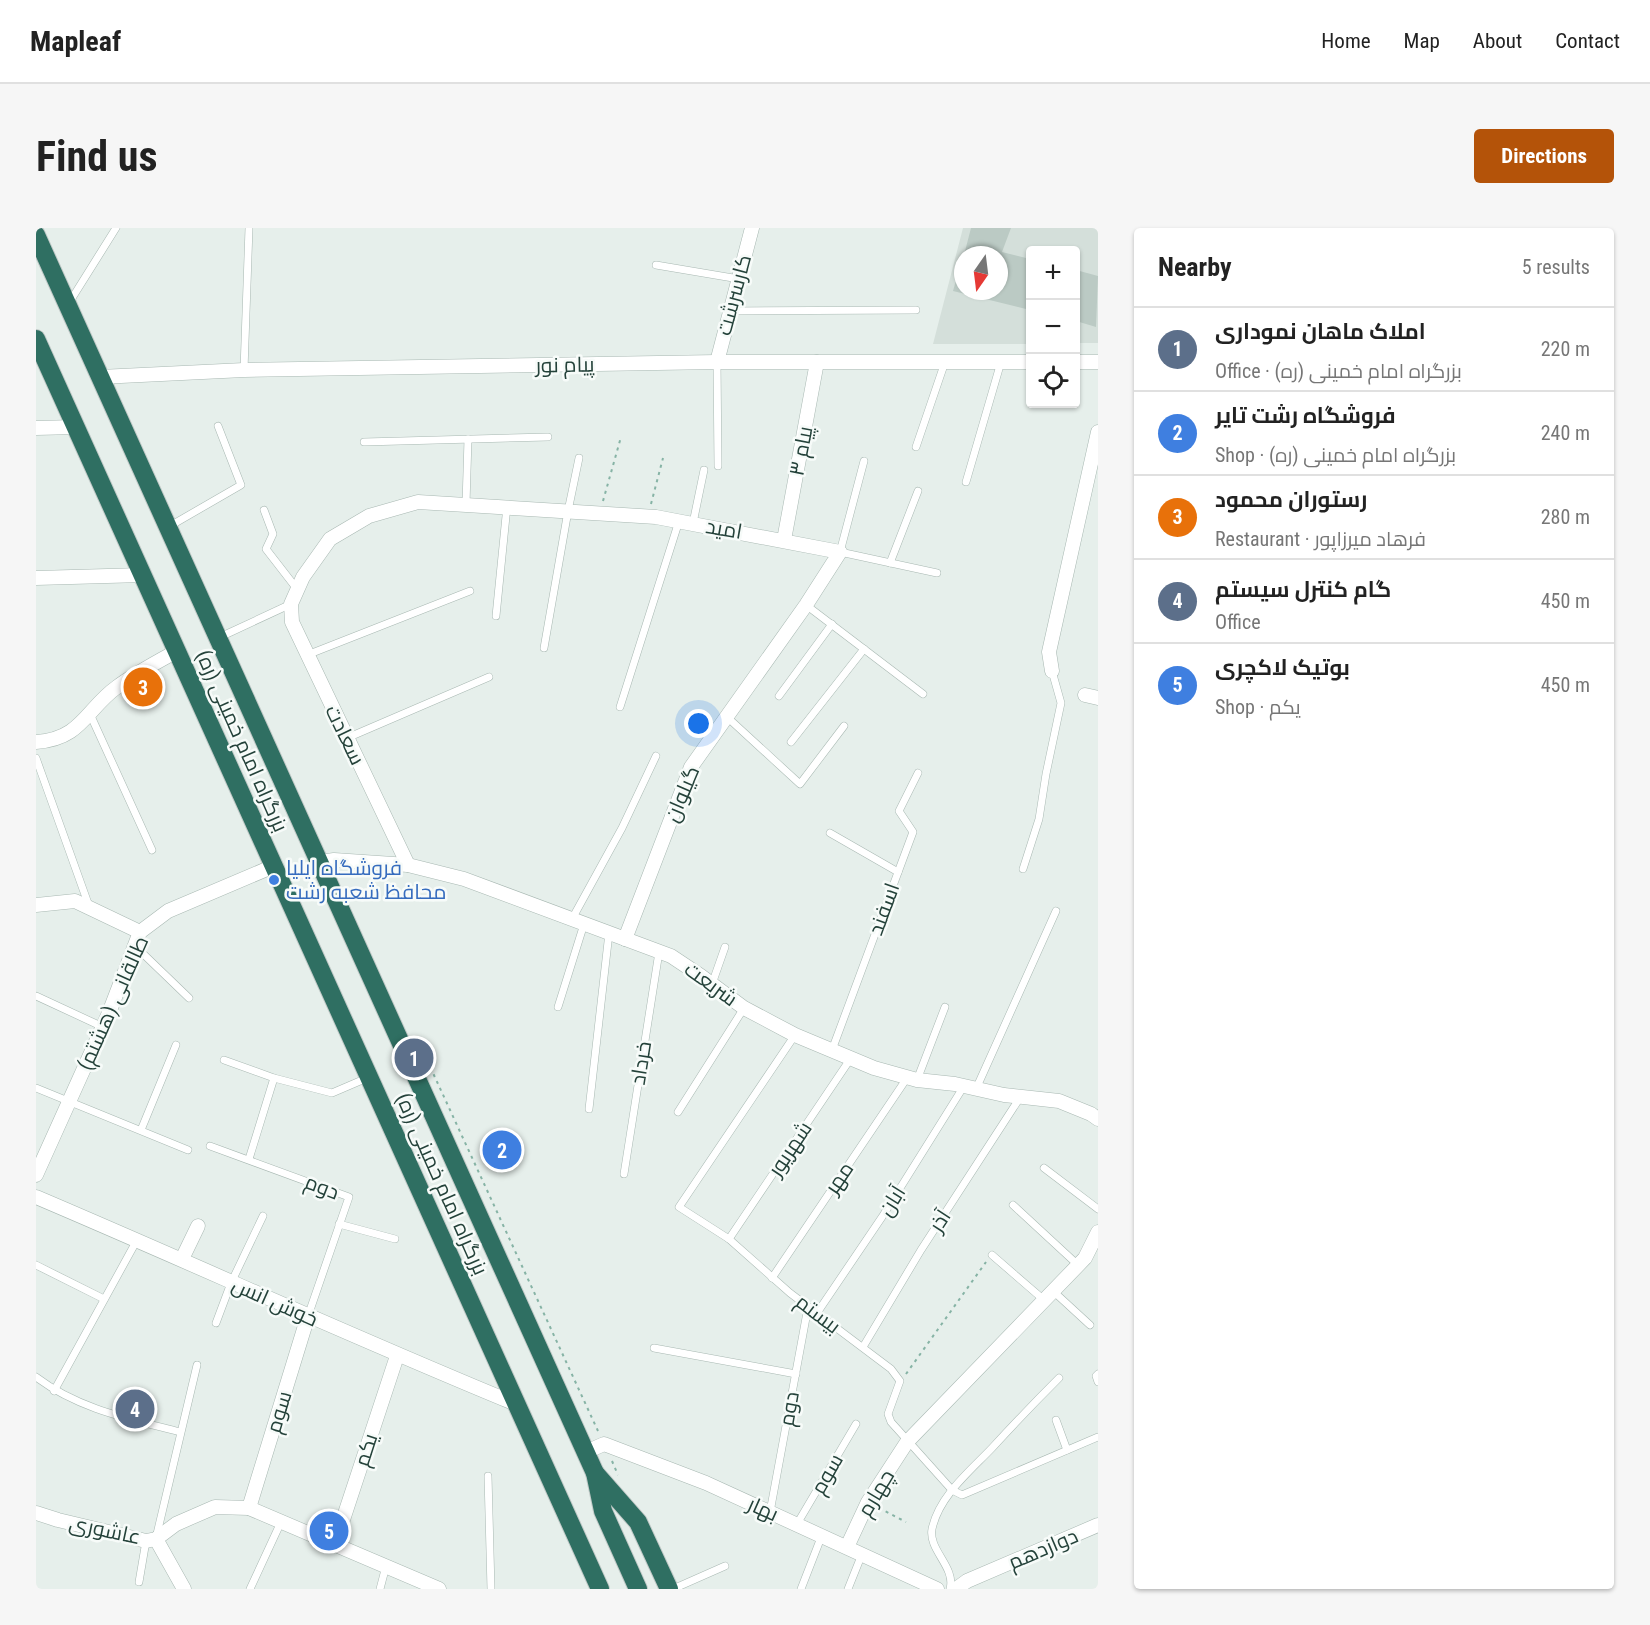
<!DOCTYPE html>
<meta charset="utf-8">
<style>
body{margin:0;font-family:"Roboto Condensed",Cairo,sans-serif;background:#f6f6f6;color:#222}
.controls{position:absolute;right:18px;top:18px;display:grid;overflow:hidden;border-radius:6px;box-shadow:0 2px 4px #0004}
.controls button{width:54px;height:54px;display:grid;place-items:center;padding:0;border:0;border-bottom:2px solid #e0e0e0;background:#fff;color:#222;font:30px sans-serif}
.compass{position:absolute;left:918px;top:18px;width:54px;height:54px;border-radius:50%;background:#fff;box-shadow:0 2px 4px #0004;rotate:194deg}
.you{position:absolute;left:663px;top:496px;width:21px;height:21px;margin:-15px;border:4px solid #fff;border-radius:50%;background:#1a73e8;box-shadow:0 0 0 9px #1a73e833}
.badge{display:grid;place-items:center;width:39px;height:39px;border-radius:50%;background:#b45309;color:#fff;font-size:20px;font-weight:700}
.pin{position:absolute;translate:-50% -50%;border:3px solid #fff;box-shadow:0 2px 6px #0006}
.list{margin:0;padding:0;list-style:none}
h2{display:flex;justify-content:space-between;align-items:center;height:78px;margin:0;padding:0 24px;font-size:26px}
h2 small{font-size:20px;font-weight:400;color:#767676}
.list li{display:grid;grid-template-columns:39px 1fr auto;gap:18px;align-items:center;box-sizing:border-box;height:84px;padding:0 24px;border-top:2px solid #e0e0e0}
.list b{display:block;font-size:22px;white-space:nowrap}
.list p{margin:0;font-size:20px;white-space:nowrap;color:#767676}
.list em{font-size:20px;font-style:normal;color:#767676}
.icon{flex:none;width:33px;height:33px;fill:none;stroke:currentColor;stroke-width:2;stroke-linecap:round;stroke-linejoin:round}
.map{position:relative;flex:none;width:1062px;height:1361px;overflow:hidden;border-radius:6px}
header{display:flex;align-items:center;gap:36px;box-sizing:border-box;height:84px;padding:0 30px;background:#fff;border-bottom:2px solid #e0e0e0}
header strong{font-size:28px}
nav{display:flex;gap:33px;margin-inline-start:auto;font-size:21px}
.intro{display:flex;align-items:center;justify-content:space-between;box-sizing:border-box;height:144px;padding:0 36px}
h1{margin:0;font-size:42px}
.button{padding:15px 27px;border-radius:6px;background:#b45309;color:#fff;font-size:21px;font-weight:700}
main{display:flex;gap:36px;padding:0 36px}
aside{flex:1;background:#fff;border-radius:6px;box-shadow:0 2px 4px #0004}
.map>svg:first-child{display:block}
</style>
<header>
<strong>Mapleaf</strong>
<nav><a>Home</a><a>Map</a><a>About</a><a>Contact</a></nav>
</header>
<div class="intro"><h1>Find us</h1><a class="button">Directions</a></div>
<main>
<div class="map">
<svg width="1062" height="1361" viewBox="0 0 1062 1361">
<rect width="100%" height="100%" fill="#e6efeb"/>
<path fill="#d4dfda" fill-rule="evenodd" d="M927,0h135v115h-22v-93h-46v94h-97zM927,27h36v36h-36z"/>
<g fill="#bbcac4">
<polygon points="935,0 975,0 966,24 994,31 994,82 917,63 926,31 927,63 963,63 963,27 928,27"/>
<polygon points="1040,42 1062,48 1060,99 1040,93"/>
</g>
<g fill="none" stroke-linecap="round" stroke-linejoin="round">
<defs>
<g id="lane">
<polyline points="620,37 703,51"/>
<polyline points="33,75 80,0"/>
<polyline points="694,83 880,82"/>
<polyline points="681,134 682,238"/>
<polyline points="208,142 213,0"/>
<polyline points="328,214 512,209"/>
<polyline points="880,219 909,134"/>
<polyline points="828,233 804,324 901,345"/>
<polyline points="930,254 965,134"/>
<polyline points="430,276 432,211"/>
<polyline points="228,282 237,306 230,321 261,361"/>
<polyline points="657,295 668,242"/>
<polyline points="134,298 205,257 182,198"/>
<polyline points="854,335 882,263"/>
<polyline points="770,377 887,466"/>
<polyline points="460,388 471,278"/>
<polyline points="182,410 255,376"/>
<polyline points="508,420 532,283 543,230"/>
<polyline points="271,427 434,363"/>
<polyline points="743,468 796,396"/>
<polyline points="584,479 643,293"/>
<polyline points="54,486 116,622"/>
<polyline points="691,489 764,556 808,498"/>
<polyline points="311,510 453,449"/>
<polyline points="755,514 828,421"/>
<polyline points="0,530 53,678"/>
<polyline points="794,605 862,644"/>
<polyline points="987,641 1003,591 1010,546 1025,475 1016,443"/>
<polyline points="536,691 586,600 620,528"/>
<polyline points="99,718 153,770"/>
<polyline points="676,756 689,719"/>
<polyline points="0,768 67,799"/>
<polyline points="522,779 548,696"/>
<polyline points="759,807 643,979 693,1011 754,1065 855,1141 864,1153 852,1186 855,1194 916,1262 926,1267 1062,1209"/>
<polyline points="796,822 877,604 863,583 882,545"/>
<polyline points="188,832 238,850 296,865 331,850"/>
<polyline points="881,852 909,779"/>
<polyline points="0,860 152,922"/>
<polyline points="940,861 1020,683"/>
<polyline points="553,881 573,705"/>
<polyline points="642,884 708,780"/>
<polyline points="105,902 140,817"/>
<polyline points="174,918 313,969 272,1088"/>
<polyline points="213,931 238,850"/>
<polyline points="1008,940 1062,981"/>
<polyline points="588,946 623,724"/>
<polyline points="977,977 1042,1037"/>
<polyline points="303,996 359,1011"/>
<polyline points="693,1011 815,830"/>
<polyline points="956,1027 1008,1072"/>
<polyline points="0,1037 68,1071"/>
<polyline points="736,1050 871,850"/>
<polyline points="1017,1063 1054,1097"/>
<polyline points="781,1085 846,989 928,858"/>
<polyline points="180,1095 195,1055 227,988"/>
<polyline points="827,1119 885,1022 985,868"/>
<polyline points="618,1120 760,1146"/>
<polyline points="1062,1146 1060,1148 1062,1154"/>
<path d="M0,1149c42,32 94,42 144,55"/>
<polyline points="18,1163 101,1012"/>
<polyline points="1020,1192 1031,1222"/>
<polyline points="452,1248 455,1361"/>
<polyline points="734,1284 772,1079"/>
<polyline points="761,1296 820,1196"/>
<polyline points="120,1310 161,1137"/>
<polyline points="103,1354 110,1313"/>
<polyline points="214,1361 245,1294"/>
<polyline points="344,1361 350,1338"/>
<polyline points="637,1361 689,1338"/>
<polyline points="765,1361 786,1307"/>
<polyline points="812,1361 826,1326"/>
<path d="M914,1361c6,-22 -22,-39 -18,-60 7,-33 38,-58 60,-81 22,-24 44,-47 67,-70"/>
</g>
<g id="street">
<polyline points="681,134 716,0"/>
<polyline points="1040,134 1062,134"/>
<polyline points="64,149 208,142 681,134 994,134"/>
<polyline points="0,200 40,199"/>
<polyline points="748,312 781,134"/>
<polyline points="0,350 107,347"/>
<polyline points="1016,443 1013,424 1062,204"/>
<polyline points="1049,467 1062,470"/>
<path d="M0,514c46,-3 50,-33 81,-55 19,-14 40,-25 60,-36"/>
<polyline points="284,634 298,632 372,637 428,651 635,728 665,748 708,780 759,807 838,840 881,852 919,856 968,867 1023,873 1055,886 1062,891"/>
<polyline points="372,637 256,394 255,376 267,349 294,311 333,288 382,274 620,289 804,324 770,377 655,539 589,711"/>
<polyline points="0,677 39,673 104,704"/>
<polyline points="0,947 73,785 104,704 132,683 238,638"/>
<path d="M0,969c160,68 319,141 480,207"/>
<polyline points="146,1031 162,998"/>
<polyline points="550,1224 568,1216 670,1255 901,1361"/>
<polyline points="213,1280 272,1088"/>
<polyline points="0,1285 22,1292 110,1313 120,1311 140,1296 179,1279 213,1280 403,1361"/>
<polyline points="120,1311 148,1361"/>
<polyline points="299,1316 361,1128"/>
<polyline points="811,1319 832,1274 871,1214 1049,1030 1062,1004"/>
<polyline points="920,1361 931,1353 1062,1297"/>
</g>
<g id="highway">
<polyline points="0,7 559,1245 567,1283 602,1361"/>
<polyline points="0,111 564,1361"/>
<polyline points="559,1245 602,1294 633,1361"/>
</g>
</defs>
<use href="#lane" stroke="#a8b8b2" stroke-width="8"/>
<use href="#street" stroke="#a8b8b2" stroke-width="15"/>
<use href="#highway" stroke="#c2cac8" stroke-width="20"/>
<g stroke="#86b3a5" stroke-width="2" stroke-dasharray="3 4.5" stroke-linecap="butt">
<polyline points="567,273 585,209"/>
<polyline points="615,276 627,230"/>
<polyline points="385,819 562,1203"/>
<polyline points="870,1146 950,1034"/>
<polyline points="576,1233 582,1247"/>
<polyline points="843,1280 870,1294"/>
</g>
<use href="#lane" stroke="#fff" stroke-width="7"/>
<use href="#street" stroke="#fff" stroke-width="14"/>
<use href="#highway" stroke="#2f6f62" stroke-width="18"/>
</g>
<circle fill="#3f7fe0" stroke="#f7fbf9" stroke-width="2" cx="238" cy="652" r="6"/>
<g text-anchor="middle" dominant-baseline="central" stroke-width="5" stroke-linejoin="round" paint-order="stroke">
<g font-size="21" fill="#24423a" stroke="#f7fbf9">
<text transform="translate(698 67) rotate(-75)">کارسرشت</text>
<text transform="translate(529 137) rotate(-1)">پیام نور</text>
<text transform="translate(765 223) rotate(-79)">پیام ۳</text>
<text transform="translate(688 301) rotate(10)">امید</text>
<text transform="translate(309 507) rotate(64)">سعادت</text>
<text transform="translate(206 513) rotate(66)">بزرگراه امام خمینی (ره)</text>
<text transform="translate(646 566) rotate(-67)">گیلوان</text>
<text transform="translate(848 681) rotate(-70)">اسفند</text>
<text transform="translate(675 756) rotate(36)">شریعت</text>
<text transform="translate(77 775) rotate(-66)">طالقانی (هشتم)</text>
<text transform="translate(605 835) rotate(-81)">خرداد</text>
<text transform="translate(754 921) rotate(-56)">شهریور</text>
<text transform="translate(803 950) rotate(-56)">مهر</text>
<text transform="translate(406 956) rotate(66)">بزرگراه امام خمینی (ره)</text>
<text transform="translate(286 959) rotate(21)">دوم</text>
<text transform="translate(856 973) rotate(-58)">آبان</text>
<text transform="translate(904 993) rotate(-57)">آذر</text>
<text transform="translate(239 1074) rotate(24)">خوش انس</text>
<text transform="translate(782 1086) rotate(37)">بیستم</text>
<text transform="translate(753 1181) rotate(-80)">دوم</text>
<text transform="translate(243 1184) rotate(-73)">سوم</text>
<text transform="translate(330 1222) rotate(-72)">یکم</text>
<text transform="translate(791 1246) rotate(-60)">سوم</text>
<text transform="translate(840 1265) rotate(-59)">چهارم</text>
<text transform="translate(727 1281) rotate(24)">بهار</text>
<text transform="translate(69 1302) rotate(12)">عاشوری</text>
<text transform="translate(1007 1321) rotate(-23)">دوازدهم</text>
</g>
<g font-size="21" fill="#366cbe" stroke="#f7fbf9" text-anchor="start">
<text x="250" y="640">فروشگاه ایلیا<tspan x="250" dy="24">محافظ شعبه رشت</tspan></text>
</g>
</g>
</svg>
<div class="controls">
<button>+</button>
<button>−</button>
<button><svg class="icon" aria-label="locate" viewBox="0 0 24 24"><circle cx="12" cy="12" r="6"/><path d="M12 2v4M12 18v4M2 12h4M18 12h4"/></svg></button>
</div>
<svg class="compass" viewBox="-18 -18 36 36"><path d="M0-13l5 13h-10z" fill="#e53935"/><path d="M0 13l5-13h-10z" fill="#767676"/></svg>
<div class="you"></div>
<div class="pin badge" style="left:378px;top:830px;background:#5c6f8a">1</div>
<div class="pin badge" style="left:466px;top:922px;background:#3f7fe0">2</div>
<div class="pin badge" style="left:107px;top:459px;background:#e8710a">3</div>
<div class="pin badge" style="left:99px;top:1181px;background:#5c6f8a">4</div>
<div class="pin badge" style="left:293px;top:1303px;background:#3f7fe0">5</div>
</div>
<aside>
<h2>Nearby<small>5 results</small></h2>
<ul class="list">
<li><span class="badge" style="background:#5c6f8a">1</span><div><b>املاک ماهان نموداری</b><p>Office · بزرگراه امام خمینی (ره)</p></div><em>220 m</em></li>
<li><span class="badge" style="background:#3f7fe0">2</span><div><b>فروشگاه رشت تاير</b><p>Shop · بزرگراه امام خمینی (ره)</p></div><em>240 m</em></li>
<li><span class="badge" style="background:#e8710a">3</span><div><b>رستوران محمود</b><p>Restaurant · فرهاد میرزاپور</p></div><em>280 m</em></li>
<li><span class="badge" style="background:#5c6f8a">4</span><div><b>گام کنترل سیستم</b><p>Office</p></div><em>450 m</em></li>
<li><span class="badge" style="background:#3f7fe0">5</span><div><b>بوتیک لاکچری</b><p>Shop · یکم</p></div><em>450 m</em></li>
</ul>
</aside>
</main>
